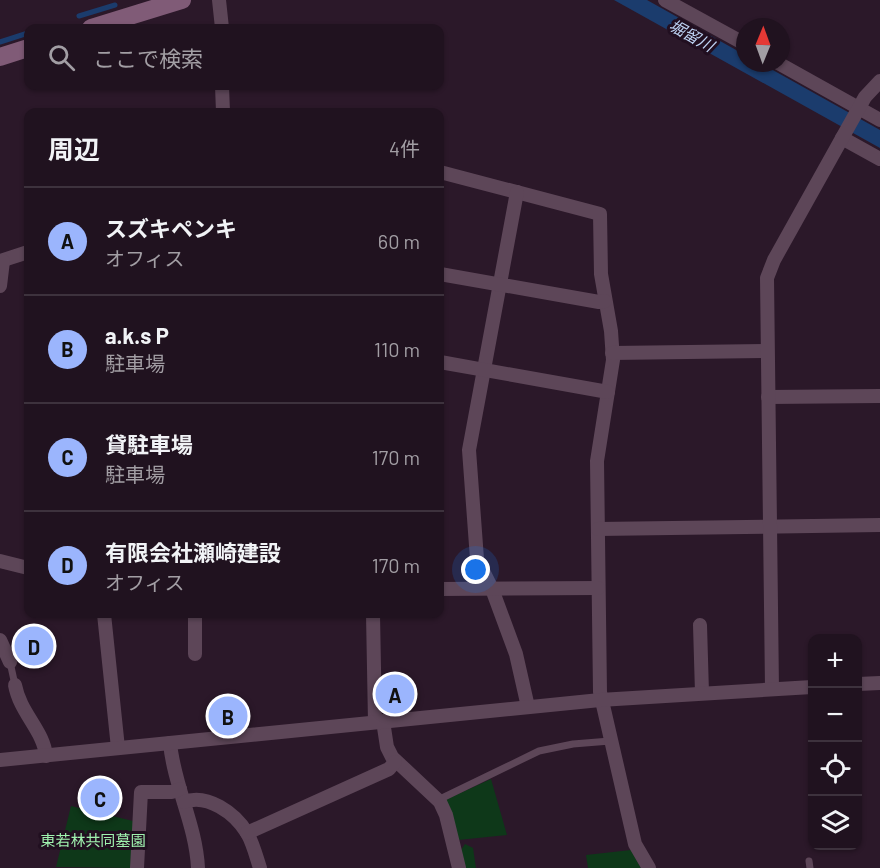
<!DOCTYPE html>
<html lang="ja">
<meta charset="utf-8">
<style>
body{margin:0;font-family:Barlow,"Noto Sans JP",sans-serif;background:#281b28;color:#f1f3f6}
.controls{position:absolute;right:18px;bottom:18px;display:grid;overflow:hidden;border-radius:12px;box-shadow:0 2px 4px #0004}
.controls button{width:54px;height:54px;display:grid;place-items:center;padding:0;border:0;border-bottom:2px solid #3d323d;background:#20121f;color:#f1f3f6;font:30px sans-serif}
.compass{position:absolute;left:736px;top:18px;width:54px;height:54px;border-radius:50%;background:#20121f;box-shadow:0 2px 4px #0004;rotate:1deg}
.you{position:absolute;left:476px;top:570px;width:21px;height:21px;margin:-15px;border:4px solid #fff;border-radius:50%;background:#1a73e8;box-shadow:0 0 0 9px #1a73e833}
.badge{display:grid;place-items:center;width:39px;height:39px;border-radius:50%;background:#9bb5fd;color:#111;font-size:20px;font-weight:700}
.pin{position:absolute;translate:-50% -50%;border:3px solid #fff;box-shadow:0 2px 6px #0006}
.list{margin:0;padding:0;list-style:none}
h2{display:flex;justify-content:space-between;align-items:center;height:78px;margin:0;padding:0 24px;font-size:26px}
h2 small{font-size:20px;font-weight:400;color:#a29ea4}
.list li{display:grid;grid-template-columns:39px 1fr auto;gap:18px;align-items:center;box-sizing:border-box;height:108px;padding:0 24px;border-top:2px solid #3d323d}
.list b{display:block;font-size:22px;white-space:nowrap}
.list p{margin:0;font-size:20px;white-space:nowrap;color:#a29ea4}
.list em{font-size:20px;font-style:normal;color:#a29ea4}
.icon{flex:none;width:33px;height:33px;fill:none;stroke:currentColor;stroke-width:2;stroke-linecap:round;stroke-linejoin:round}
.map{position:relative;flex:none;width:880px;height:868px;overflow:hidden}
.search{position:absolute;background:#20121f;box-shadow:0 2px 4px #0004;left:24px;top:24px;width:420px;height:66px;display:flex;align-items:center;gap:15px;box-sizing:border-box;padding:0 21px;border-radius:12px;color:#a29ea4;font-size:22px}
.panel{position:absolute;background:#20121f;box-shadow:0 2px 4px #0004;left:24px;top:108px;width:420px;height:510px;border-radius:12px}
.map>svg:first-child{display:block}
</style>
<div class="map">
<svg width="880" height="868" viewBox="0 0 880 868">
<rect width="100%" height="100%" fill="#2b1829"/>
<g fill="#0e3819">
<polygon points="491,779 507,835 458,840 445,800"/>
<polygon points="71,806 133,821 132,868 56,867"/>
<polygon points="465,844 473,848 476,868 464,868 461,850"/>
<polygon points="631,850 641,868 588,868 586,855"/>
</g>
<polygon fill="#1b3c6d" points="614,0 647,0 745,55 745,63 760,63 880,130 880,148"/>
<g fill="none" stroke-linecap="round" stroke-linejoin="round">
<g stroke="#1b3c6d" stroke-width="5">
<polyline points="79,16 115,5"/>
<polyline points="0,42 28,33"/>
</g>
<g stroke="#5d4658" stroke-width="7">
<polyline points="10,662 15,685"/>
<polyline points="438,800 539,751 573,744 610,741"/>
<polyline points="809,861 810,868"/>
</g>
<g stroke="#5d4658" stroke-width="14">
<polyline points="219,0 222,28"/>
<polyline points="665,0 745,44"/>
<polyline points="778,63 880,120"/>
<polyline points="222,86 223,112"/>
<polyline points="842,138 880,159"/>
<polyline points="440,172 600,214 601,274 611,331 613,360 597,461 600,692 635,844 649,868"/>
<polyline points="517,192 469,450 477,559 492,589 516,654 528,707"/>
<polyline points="0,261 28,252"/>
<polyline points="440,274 599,302 605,301"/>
<polyline points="0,286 3,261"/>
<polyline points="612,353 767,351"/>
<polyline points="440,362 608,392"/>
<polyline points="768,397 880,396"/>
<polyline points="598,529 880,525"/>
<polyline points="0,561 28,568"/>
<polyline points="440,589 598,588"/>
<polyline points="104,614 118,748"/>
<polyline points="195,614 195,654"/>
<polyline points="373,614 375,722"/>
<polyline points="700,625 702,693"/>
<polyline points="0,640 10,662"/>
<polyline points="858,684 880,683"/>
<path d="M15,685c5,28 29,46 31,71"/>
<polyline points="772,689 767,278 774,260 865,97 880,81"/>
<polyline points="383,721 387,747 392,757 440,802 446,815 459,868"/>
<path d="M170,743c4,43 26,82 28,125"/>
<polyline points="0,760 600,700 812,687"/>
<path d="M184,802c23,-9 51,11 63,31 6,10 9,23 13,35"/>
<polyline points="247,833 389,769 395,762"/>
<polyline points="137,868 141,792 172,792 180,789"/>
</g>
<g stroke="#805b77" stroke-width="18">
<polyline points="91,28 182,0"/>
<polyline points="0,57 28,48"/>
</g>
</g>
<g text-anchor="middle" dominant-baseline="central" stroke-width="6" stroke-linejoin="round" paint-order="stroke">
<g font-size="15" fill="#a0f3af" stroke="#210f20">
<text x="93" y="840">東若林共同墓園</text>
</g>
<g font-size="16" font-style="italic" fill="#bed3f3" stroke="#210f20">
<text transform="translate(692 35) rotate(29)">堀留川</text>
</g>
</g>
</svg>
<div class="controls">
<button>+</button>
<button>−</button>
<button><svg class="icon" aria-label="locate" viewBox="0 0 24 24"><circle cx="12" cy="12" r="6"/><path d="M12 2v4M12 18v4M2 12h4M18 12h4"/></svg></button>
<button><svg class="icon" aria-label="layers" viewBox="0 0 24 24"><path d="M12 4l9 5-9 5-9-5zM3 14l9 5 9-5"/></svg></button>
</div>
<svg class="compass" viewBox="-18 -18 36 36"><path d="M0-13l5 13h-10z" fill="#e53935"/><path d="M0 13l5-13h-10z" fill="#a29ea4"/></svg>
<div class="you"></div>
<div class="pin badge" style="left:395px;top:694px">A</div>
<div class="pin badge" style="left:228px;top:716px">B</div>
<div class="pin badge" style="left:100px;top:798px">C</div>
<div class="pin badge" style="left:34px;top:646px">D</div>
<div class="search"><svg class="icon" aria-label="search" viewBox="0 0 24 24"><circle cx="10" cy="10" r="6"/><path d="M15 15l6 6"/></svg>ここで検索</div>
<section class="panel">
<h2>周辺<small>4件</small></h2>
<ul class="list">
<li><span class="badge">A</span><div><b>スズキペンキ</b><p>オフィス</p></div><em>60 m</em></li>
<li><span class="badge">B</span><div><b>a.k.s P</b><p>駐車場</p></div><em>110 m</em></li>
<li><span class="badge">C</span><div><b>貸駐車場</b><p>駐車場</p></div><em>170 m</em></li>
<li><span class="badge">D</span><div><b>有限会社瀬崎建設</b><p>オフィス</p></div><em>170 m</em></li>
</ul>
</section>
</div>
